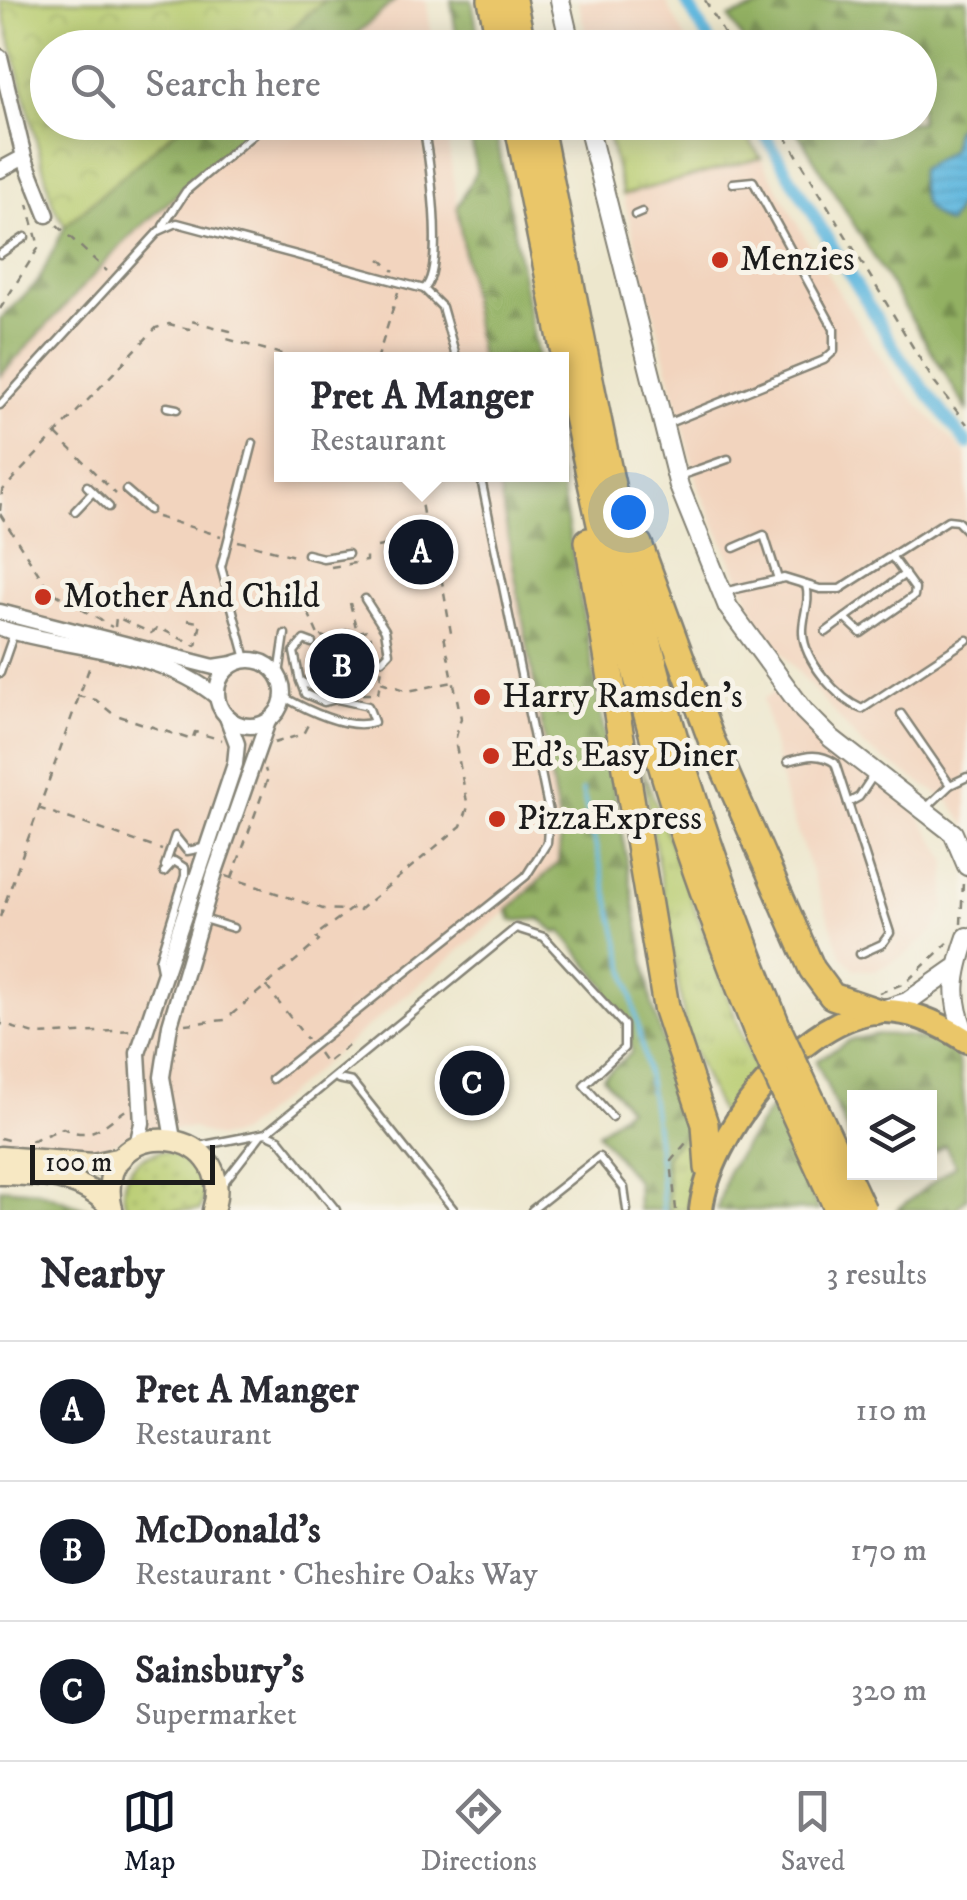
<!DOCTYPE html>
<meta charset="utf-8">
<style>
body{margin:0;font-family:"IM FELL DW Pica",serif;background:#f7f7f7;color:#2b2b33}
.controls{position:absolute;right:30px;bottom:30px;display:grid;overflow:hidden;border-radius:0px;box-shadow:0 5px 25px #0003}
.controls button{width:90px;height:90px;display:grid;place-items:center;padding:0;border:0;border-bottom:2px solid #e1e1e2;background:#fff;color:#2b2b33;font:50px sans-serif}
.scale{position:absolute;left:30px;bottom:25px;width:185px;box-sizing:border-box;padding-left:10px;border:5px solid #1c1c1c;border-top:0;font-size:28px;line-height:35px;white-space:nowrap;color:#1c1c1c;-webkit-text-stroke:8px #f7f3e8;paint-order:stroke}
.you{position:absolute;left:628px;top:512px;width:35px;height:35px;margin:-25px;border:8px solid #fff;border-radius:50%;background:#1a73e8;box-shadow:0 0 0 15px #1a73e833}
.badge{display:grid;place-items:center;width:65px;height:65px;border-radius:50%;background:#111827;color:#fff;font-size:32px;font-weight:700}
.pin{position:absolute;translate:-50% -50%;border:5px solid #fff;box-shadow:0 2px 10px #0006}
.popup{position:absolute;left:274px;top:352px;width:295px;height:130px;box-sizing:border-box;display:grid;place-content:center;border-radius:0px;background:#fff;filter:drop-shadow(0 2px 8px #0005);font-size:32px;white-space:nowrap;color:#7c7c81}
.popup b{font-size:38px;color:#2b2b33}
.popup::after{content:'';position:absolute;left:50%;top:100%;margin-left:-20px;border:20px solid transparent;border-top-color:#fff}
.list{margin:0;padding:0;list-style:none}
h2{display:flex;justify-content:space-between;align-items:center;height:130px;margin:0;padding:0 40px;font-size:42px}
h2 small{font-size:32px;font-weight:400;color:#7c7c81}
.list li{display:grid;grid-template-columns:65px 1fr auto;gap:30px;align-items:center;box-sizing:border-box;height:140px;padding:0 40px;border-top:2px solid #e1e1e2}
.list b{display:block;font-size:38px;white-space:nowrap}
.list p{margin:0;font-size:32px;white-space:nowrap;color:#7c7c81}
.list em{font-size:32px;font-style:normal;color:#7c7c81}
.icon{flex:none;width:55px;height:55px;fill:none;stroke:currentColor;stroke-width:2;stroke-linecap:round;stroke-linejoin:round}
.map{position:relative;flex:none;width:967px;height:1210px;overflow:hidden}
.search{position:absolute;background:#fff;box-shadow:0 5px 25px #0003;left:30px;right:30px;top:30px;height:110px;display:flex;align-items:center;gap:25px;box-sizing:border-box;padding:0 35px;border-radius:55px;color:#7c7c81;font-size:38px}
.sheet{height:550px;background:#fff}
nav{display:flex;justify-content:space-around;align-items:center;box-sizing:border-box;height:140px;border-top:2px solid #e1e1e2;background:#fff;font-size:28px;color:#7c7c81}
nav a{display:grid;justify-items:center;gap:5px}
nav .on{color:#111827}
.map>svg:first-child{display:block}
</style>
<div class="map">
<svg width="967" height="1210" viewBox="0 0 967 1210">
<defs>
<pattern id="grass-tufts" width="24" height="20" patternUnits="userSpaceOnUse" patternTransform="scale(2.5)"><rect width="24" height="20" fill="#b8cc6f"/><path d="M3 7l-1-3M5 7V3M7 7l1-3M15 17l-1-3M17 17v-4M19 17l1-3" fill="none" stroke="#9eaf60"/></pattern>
<pattern id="forest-firs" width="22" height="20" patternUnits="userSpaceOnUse" patternTransform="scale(2.5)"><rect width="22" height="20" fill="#92b062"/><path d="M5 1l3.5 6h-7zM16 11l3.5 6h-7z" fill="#768e50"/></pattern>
<pattern id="park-crowns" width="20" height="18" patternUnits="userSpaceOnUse" patternTransform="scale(2.5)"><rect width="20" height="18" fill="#b8cc6f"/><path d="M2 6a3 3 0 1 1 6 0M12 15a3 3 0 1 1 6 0" fill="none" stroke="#9eaf60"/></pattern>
<pattern id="garden-dots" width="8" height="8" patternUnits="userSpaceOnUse" patternTransform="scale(2.5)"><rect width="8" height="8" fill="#b8cc6f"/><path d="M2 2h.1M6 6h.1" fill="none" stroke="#9eaf60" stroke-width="1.8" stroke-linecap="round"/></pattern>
<pattern id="water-rules" width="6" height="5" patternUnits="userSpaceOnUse" patternTransform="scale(2.5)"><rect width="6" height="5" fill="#63b9df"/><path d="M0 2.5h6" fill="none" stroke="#559ebf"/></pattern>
</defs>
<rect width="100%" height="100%" fill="#f7f3e8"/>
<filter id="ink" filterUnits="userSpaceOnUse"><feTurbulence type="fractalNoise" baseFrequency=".01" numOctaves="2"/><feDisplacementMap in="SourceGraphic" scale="20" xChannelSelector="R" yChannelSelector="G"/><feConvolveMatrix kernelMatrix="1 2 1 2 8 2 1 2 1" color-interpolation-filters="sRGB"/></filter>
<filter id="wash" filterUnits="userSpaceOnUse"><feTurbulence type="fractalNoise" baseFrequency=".0048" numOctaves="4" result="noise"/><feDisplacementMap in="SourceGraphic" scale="40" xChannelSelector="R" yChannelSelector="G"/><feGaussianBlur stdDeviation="2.25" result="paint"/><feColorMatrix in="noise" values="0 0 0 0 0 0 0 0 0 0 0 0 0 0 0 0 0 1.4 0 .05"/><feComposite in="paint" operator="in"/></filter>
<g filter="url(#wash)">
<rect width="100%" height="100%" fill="#ede7cd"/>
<g fill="#f2d4be">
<polygon points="394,0 426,0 433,47 338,48"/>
<polygon points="578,0 665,0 690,47 589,47"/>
<polygon points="249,123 445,123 480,359 281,360 281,474 497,475 558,815 558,863 536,887 239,1134 218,1138 193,1128 156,1130 138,1132 97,1150 0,1149 0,335"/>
<polygon points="761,158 813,252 896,381 967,456 967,827 950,802 863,746 763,631 699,489 623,195"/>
<polygon points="778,689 916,811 947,860 944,909 934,930 904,956 875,971 855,969 842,956 785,798 763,699"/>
</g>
<g fill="url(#grass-tufts)" stroke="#6a7446" stroke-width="2.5">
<polygon points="605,123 738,123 761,158 623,195"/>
<polygon points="642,767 757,1074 723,1119 687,1037"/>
<path d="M676,1086c31,63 18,60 12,124h-19l-3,-54 23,-29z"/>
</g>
<g fill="url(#forest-firs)" stroke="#57663f" stroke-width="2.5">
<polygon points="325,0 395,0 342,47 270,47"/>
<polygon points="451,0 472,0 480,47 458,47"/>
<polygon points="779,0 967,0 967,410 792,123 920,122 920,48 747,47 729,18"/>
<polygon points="184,123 258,123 129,237 0,376 0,319 38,282 65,226"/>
<polygon points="469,123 494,123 538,359 480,359 457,208 476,172"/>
<polygon points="497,475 559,475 652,1004 689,1127 666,1156 669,1210 638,1210 637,1182 598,1133 628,1108 603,1077 632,1052 627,1025 602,993 607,988 561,931 556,933 540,919 513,921 507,911 558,863 561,834"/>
<path d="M878,1034c25,2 55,1 76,18 13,19 13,114 13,146l-12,12h-58l58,-45 -10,-20 -15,10v-57h-76v49l-38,-86 34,-21z"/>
<polygon points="771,1107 819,1210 717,1210 728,1170"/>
<polygon points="0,1188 38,1191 89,1210 0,1210"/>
</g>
<polygon fill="url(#park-crowns)" stroke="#6a7446" stroke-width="2.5" points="0,0 325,0 270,47 48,48 48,122 184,123 65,226 53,205"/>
<path fill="url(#garden-dots)" stroke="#6a7446" stroke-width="2.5" d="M162,1151c31,4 50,29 38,59h-73c-11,-30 5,-53 35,-59z"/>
<path fill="url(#water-rules)" stroke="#406a7e" stroke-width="2.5" d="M967,119v72l-19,33c-26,-12 -30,-28 -28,-55l31,-19 4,-20z"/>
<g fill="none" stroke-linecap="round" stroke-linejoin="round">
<path stroke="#63b9df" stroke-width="4" d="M582,790c33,138 74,277 81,420"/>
<g stroke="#63b9df" stroke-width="12">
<polyline points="685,0 713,48"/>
<polyline points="757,122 902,360 967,444"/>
</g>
</g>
</g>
<g filter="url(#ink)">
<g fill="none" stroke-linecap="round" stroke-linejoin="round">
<defs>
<g id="service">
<path d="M422,122c7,30 24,148 2,167"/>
<polyline points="635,215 642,212"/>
<polyline points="163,226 186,191 268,122"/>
<polyline points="0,254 25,237"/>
<polyline points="0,405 159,231 177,223 424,289 442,307 457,360"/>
<polyline points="167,407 177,409"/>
<polyline points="664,425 824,360 834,351 834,329 753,181 733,183"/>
<polyline points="677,477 728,459"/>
<polyline points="87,486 109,507"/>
<polyline points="126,490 149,510"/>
<polyline points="75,511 93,492"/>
<polyline points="734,548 764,535 778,579"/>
<polyline points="307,554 323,558 348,554"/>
<polyline points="892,557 915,589 914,596 861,633 845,618 905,574"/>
<path d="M806,585c5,18 -4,31 -3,48 1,28 35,66 59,76l105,-69"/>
<polyline points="723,592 784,578 820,589 840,589 948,520 957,521 967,531"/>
<polyline points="365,599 385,630 389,653 382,660"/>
<polyline points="826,632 845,618"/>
<polyline points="246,659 221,567 253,443"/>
<polyline points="0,673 14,633"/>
<polyline points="279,675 285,634"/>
<polyline points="300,681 305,694 324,702 336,699"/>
<path d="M284,697c23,13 64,34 90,25l-6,-16 -31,-7 -37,-18 -6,-29 10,-12 8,3"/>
<polyline points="901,714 950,785"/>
<path d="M788,761c18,-5 31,-9 47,2l55,170 -8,11 -22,10"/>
<polyline points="848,803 859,797 875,773"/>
<polyline points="927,807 950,785 967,777"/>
<polyline points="165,866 175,836 187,851 203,848"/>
<polyline points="200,918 233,928"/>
<polyline points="161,970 159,960 185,876 185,868 174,861 164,872"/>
<polyline points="272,1079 526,876 547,843 549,812 480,474"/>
<polyline points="338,1079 352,1082 454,1210"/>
<polyline points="266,1133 279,1139 336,1210"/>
<polyline points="199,1146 266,1133 516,928 544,937 624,1025 624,1048 584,1085 612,1117"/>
<polyline points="222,1185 260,1136"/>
<polyline points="532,1210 599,1157 624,1188 627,1210"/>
</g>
<g id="minor">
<polyline points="0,57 24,157 47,215"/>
<polyline points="0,170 24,157"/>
<polyline points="0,612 214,667 233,664"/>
<path d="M0,628c70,22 159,20 217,69"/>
<circle cx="250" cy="693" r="33"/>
<polyline points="173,1139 162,1077 170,1025 215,872 268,721"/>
<polyline points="137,1145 142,1123 138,1053 235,764 237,744 227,717"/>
</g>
<g id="tertiary">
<polyline points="560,0 571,48"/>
<polyline points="587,122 679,486 728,607 804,711 831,738 953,833 967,866"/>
<path d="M967,937c-13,37 -18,63 0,100"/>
<polyline points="885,1009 907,1002 954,969"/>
</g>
<g id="secondary">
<polyline points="0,1157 93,1164 121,1158"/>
<path d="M0,1174c42,1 83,1 112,35"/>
<path d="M112,1210c-23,-99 129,-88 101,0"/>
</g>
<path id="primary" d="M701,1210c8,-74 96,-187 172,-198 32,-5 68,12 94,29"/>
<g id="motorway">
<polyline points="491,0 501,48"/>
<polyline points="513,0 523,48"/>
<path d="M517,122c41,196 76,393 128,586 30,112 71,221 114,329"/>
<path d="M539,122c39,193 73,388 125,578 30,111 71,221 114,328"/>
<polyline points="588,541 666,1007 705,1124 708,1168"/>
<polyline points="639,544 711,739 812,969 832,996 876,1011"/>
</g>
</defs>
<use href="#service" stroke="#848274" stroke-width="11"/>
<use href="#minor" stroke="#848274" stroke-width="19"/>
<use href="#tertiary" stroke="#848274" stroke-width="22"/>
<use href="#secondary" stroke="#848274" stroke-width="25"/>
<use href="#primary" stroke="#848274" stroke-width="28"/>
<use href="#motorway" stroke="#848274" stroke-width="30"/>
<g stroke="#848274" stroke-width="2.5" stroke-dasharray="8 8" stroke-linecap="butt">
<polyline points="705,0 732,48"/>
<polyline points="777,122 934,382 967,424"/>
<polyline points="57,225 107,271"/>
<polyline points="380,259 394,271"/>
<polyline points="0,309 39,247 28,204"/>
<polyline points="377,360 398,292"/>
<polyline points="56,434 116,494"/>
<polyline points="0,511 2,491 156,328 169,324 189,329 191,321 230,331 227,339 303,360"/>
<polyline points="0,514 49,590 112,627"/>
<polyline points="157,517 221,536"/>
<polyline points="238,541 298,557"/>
<polyline points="377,547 426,538"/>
<polyline points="331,567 366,561 366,549"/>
<polyline points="350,603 357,632 369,630 375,654"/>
<polyline points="308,612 318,635"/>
<polyline points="115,627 116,617 151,633 159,628 196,646 201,623 188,620"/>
<polyline points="321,636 338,642 340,631 354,629"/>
<polyline points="381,682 408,691 453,682"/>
<polyline points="362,694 378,694 382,668"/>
<polyline points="77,696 96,700 113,714 192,740 195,732 222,740"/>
<polyline points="274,743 303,734 311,719"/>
<polyline points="38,808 162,850"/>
<polyline points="226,876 323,909 348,910"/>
<polyline points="232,878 268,778 265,769"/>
<polyline points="0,917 91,663"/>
<polyline points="961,924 963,882"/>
<polyline points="266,986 307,1039"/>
<polyline points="879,993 905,983 948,943"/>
<polyline points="0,1018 1,1024 38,1035 134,1030"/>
<polyline points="185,1024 225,1020 319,941 315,936 355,906 359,910 461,826 468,807 455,741 461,718 444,636 451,633 435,542 428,542 416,474"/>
<polyline points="319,1053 326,1063 348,1046 352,1052"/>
<polyline points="0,1138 8,1140"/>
<path d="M31,1141l32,-13c31,15 44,-7 66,-20"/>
<polyline points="676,1210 671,1161 686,1143"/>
</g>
<use href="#service" stroke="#fff" stroke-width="6"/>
<use href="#minor" stroke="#fff" stroke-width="14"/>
<use href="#tertiary" stroke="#fff" stroke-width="18"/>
<use href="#secondary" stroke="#f7e8c3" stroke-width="20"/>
<use href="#primary" stroke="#eac669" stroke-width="22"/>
<use href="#motorway" stroke="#eac669" stroke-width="25"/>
<defs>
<g id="motorway-bridge">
<polyline points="778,1028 863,1210"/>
<polyline points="759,1037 838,1210"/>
</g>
</defs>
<use href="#motorway-bridge" stroke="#848274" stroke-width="30" stroke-linecap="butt"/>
<use href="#motorway-bridge" stroke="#eac669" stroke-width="25"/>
</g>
</g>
<g fill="#c8321e" stroke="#f7f3e8" stroke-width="4">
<circle cx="720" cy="260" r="10"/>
<circle cx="43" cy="597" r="10"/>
<circle cx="482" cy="697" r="10"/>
<circle cx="491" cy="756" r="10"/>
<circle cx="497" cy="819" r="10"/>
</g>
<g text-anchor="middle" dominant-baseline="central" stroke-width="10" stroke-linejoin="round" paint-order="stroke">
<g font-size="35" fill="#1c1c1c" stroke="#f7f3e8" text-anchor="start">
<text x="740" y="260">Menzies</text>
<text x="63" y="597">Mother And Child</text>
<text x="502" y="697">Harry Ramsden's</text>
<text x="511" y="756">Ed's Easy Diner</text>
<text x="517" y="819">PizzaExpress</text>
</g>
</g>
</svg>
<div class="controls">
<button><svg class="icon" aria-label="layers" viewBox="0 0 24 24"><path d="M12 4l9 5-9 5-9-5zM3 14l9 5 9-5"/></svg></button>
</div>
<div class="scale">100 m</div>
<div class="you"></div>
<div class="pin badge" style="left:421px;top:552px">A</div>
<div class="popup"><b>Pret A Manger</b>Restaurant</div>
<div class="pin badge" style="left:342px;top:666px">B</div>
<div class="pin badge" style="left:472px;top:1083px">C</div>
<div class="search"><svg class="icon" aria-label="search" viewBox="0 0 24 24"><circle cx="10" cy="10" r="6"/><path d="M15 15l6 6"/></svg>Search here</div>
</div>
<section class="sheet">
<h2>Nearby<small>3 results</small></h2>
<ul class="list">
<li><span class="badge">A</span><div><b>Pret A Manger</b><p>Restaurant</p></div><em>110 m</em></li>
<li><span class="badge">B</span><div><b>McDonald's</b><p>Restaurant · Cheshire Oaks Way</p></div><em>170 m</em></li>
<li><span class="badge">C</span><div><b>Sainsbury's</b><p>Supermarket</p></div><em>320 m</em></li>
</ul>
</section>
<nav>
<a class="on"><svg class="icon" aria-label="map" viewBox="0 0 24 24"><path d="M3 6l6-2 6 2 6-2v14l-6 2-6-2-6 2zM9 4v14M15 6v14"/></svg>Map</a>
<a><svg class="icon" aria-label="directions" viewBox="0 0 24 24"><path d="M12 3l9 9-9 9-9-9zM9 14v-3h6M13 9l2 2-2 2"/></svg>Directions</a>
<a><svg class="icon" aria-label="saved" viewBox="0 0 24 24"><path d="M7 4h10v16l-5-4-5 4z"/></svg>Saved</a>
</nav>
